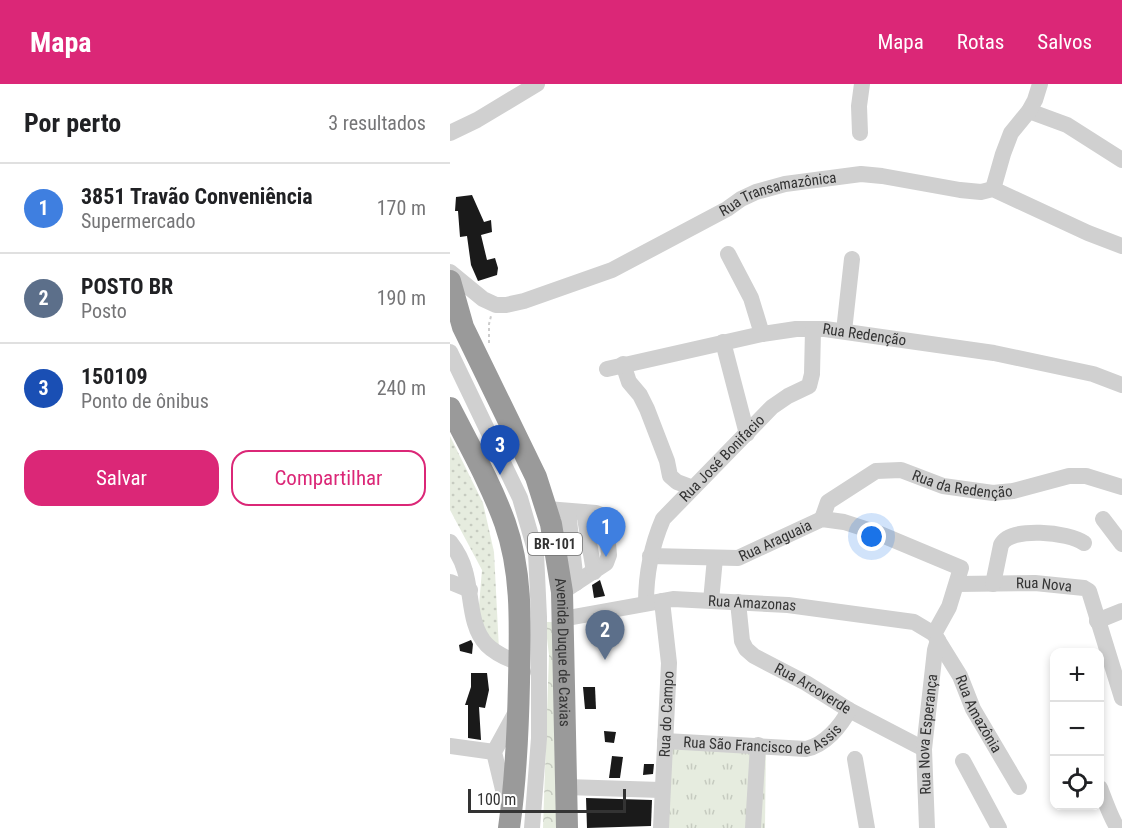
<!DOCTYPE html>
<html lang="pt">
<meta charset="utf-8">
<style>
body{margin:0;font-family:"Roboto Condensed",sans-serif;background:#f2f2f2;color:#202124}
.controls{position:absolute;right:18px;bottom:18px;display:grid;overflow:hidden;border-radius:12px;box-shadow:0 3px 9px #0003}
.controls button{width:54px;height:54px;display:grid;place-items:center;padding:0;border:0;border-bottom:2px solid #e0e0e0;background:#fff;color:#202124;font:30px sans-serif}
.scale{position:absolute;left:18px;bottom:15px;width:158px;box-sizing:border-box;padding-left:6px;border:3px solid #333;border-top:0;font-size:16px;line-height:21px;white-space:nowrap;color:#333;-webkit-text-stroke:4px #fff;paint-order:stroke}
.you{position:absolute;left:422px;top:453px;width:21px;height:21px;margin:-15px;border:4px solid #fff;border-radius:50%;background:#1a73e8;box-shadow:0 0 0 9px #1a73e833}
.badge{display:grid;place-items:center;width:39px;height:39px;border-radius:50%;background:#db2777;color:#fff;font-size:20px;font-weight:700}
.pin{position:absolute;translate:-50% -50px;filter:drop-shadow(0 2px 3px #0008)}
.pin::after{content:'';position:absolute;top:32px;width:21px;height:18px;background:inherit;clip-path:polygon(0 0,100% 0,50% 100%)}
.list{margin:0;padding:0;list-style:none}
h2{display:flex;justify-content:space-between;align-items:center;height:78px;margin:0;padding:0 24px;font-size:26px}
h2 small{font-size:20px;font-weight:400;color:#757577}
.list li{display:grid;grid-template-columns:39px 1fr auto;gap:18px;align-items:center;box-sizing:border-box;height:90px;padding:0 24px;border-top:2px solid #e0e0e0}
.list b{display:block;font-size:22px;white-space:nowrap}
.list p{margin:0;font-size:20px;white-space:nowrap;color:#757577}
.list em{font-size:20px;font-style:normal;color:#757577}
.actions{display:flex;gap:12px;padding:18px 24px}
.actions a{flex:1;padding:14px 0;border:2px solid #db2777;border-radius:18px;text-align:center;font-size:21px;color:#db2777}
.actions .main{background:#db2777;color:#fff}
.icon{flex:none;width:33px;height:33px;fill:none;stroke:currentColor;stroke-width:2;stroke-linecap:round;stroke-linejoin:round}
.map{position:relative;flex:none;width:672px;height:744px;overflow:hidden}
header{display:flex;align-items:center;gap:36px;box-sizing:border-box;height:84px;padding:0 30px;background:#db2777;color:#fff}
header strong{font-size:28px}
nav{display:flex;gap:33px;margin-inline-start:auto;font-size:21px}
main{display:flex}
aside{flex:1;background:#fff}
.map>svg:first-child{display:block}
</style>
<header>
<strong>Mapa</strong>
<nav><a>Mapa</a><a>Rotas</a><a>Salvos</a></nav>
</header>
<main>
<aside>
<h2>Por perto<small>3 resultados</small></h2>
<ul class="list">
<li><span class="badge" style="background:#3f7fe0">1</span><div><b>3851 Travão Conveniência</b><p>Supermercado</p></div><em>170 m</em></li>
<li><span class="badge" style="background:#5c6f8a">2</span><div><b>POSTO BR</b><p>Posto</p></div><em>190 m</em></li>
<li><span class="badge" style="background:#1a4fb4">3</span><div><b>150109</b><p>Ponto de ônibus</p></div><em>240 m</em></li>
</ul>
<div class="actions"><a class="main">Salvar</a><a>Compartilhar</a></div>
</aside>
<div class="map">
<svg width="672" height="744" viewBox="0 0 672 744">
<defs>
<pattern id="grass-dots" width="8" height="8" patternUnits="userSpaceOnUse" patternTransform="scale(1.5)"><rect width="8" height="8" fill="#e6ecdf"/><path d="M2 2h.1M6 6h.1" fill="none" stroke="#c6cbc0" stroke-width="1.8" stroke-linecap="round"/></pattern>
<pattern id="forest-crowns" width="20" height="18" patternUnits="userSpaceOnUse" patternTransform="scale(1.5)"><rect width="20" height="18" fill="#e6ecdf"/><path d="M2 6a3 3 0 1 1 6 0M12 15a3 3 0 1 1 6 0" fill="none" stroke="#c6cbc0"/></pattern>
<pattern id="park-tufts" width="24" height="20" patternUnits="userSpaceOnUse" patternTransform="scale(1.5)"><rect width="24" height="20" fill="#e6ecdf"/><path d="M3 7l-1-3M5 7V3M7 7l1-3M15 17l-1-3M17 17v-4M19 17l1-3" fill="none" stroke="#c6cbc0"/></pattern>
</defs>
<rect width="100%" height="100%" fill="#fff"/>
<polygon fill="url(#grass-dots)" points="0,352 33,419 44,468 49,566 33,562 29,522 32,486 0,426"/>
<polygon fill="url(#forest-crowns)" points="95,538 106,538 112,744 93,744 99,571"/>
<polygon fill="url(#park-tufts)" points="217,653 316,657 315,744 209,744"/>
<g fill="#1a1a1a">
<polygon points="22,111 34,138 41,136 42,148 31,151 37,176 45,174 48,184 47,191 28,197 21,181 17,152 10,153 8,127 5,127 6,113"/>
<polygon points="150,496 155,512 144,514 142,501"/>
<polygon points="21,556 23,560 22,570 10,567 9,561"/>
<polygon points="21,589 37,589 39,606 35,624 29,623 31,656 18,654 18,621 15,621 21,603"/>
<polygon points="133,603 145,603 146,625 135,625"/>
<polygon points="154,647 166,648 164,659 155,658"/>
<polygon points="162,672 173,673 170,694 159,694"/>
<polygon points="194,680 204,680 203,690 193,691"/>
<polygon points="136,714 202,716 201,742 137,744"/>
</g>
<g fill="none" stroke-linecap="round" stroke-linejoin="round">
<polyline stroke="#cdcdcd" stroke-width="2" stroke-dasharray="3 3" stroke-linecap="butt" points="39,259 39,240 41,232"/>
<g stroke="#d0d0d0" stroke-width="16">
<polyline points="579,27 617,41 672,76"/>
<polyline points="0,49 27,36 87,0"/>
<polyline points="410,49 409,22 412,0"/>
<polyline points="543,105 553,70 561,49 579,27 585,16 590,0"/>
<polyline points="278,170 301,214 312,250"/>
<path id="s1" d="M0,188l33,27 13,6h10l18,-4 88,-31 115,-61 14,-10 15,-7 29,-8 76,-10 21,2 78,14 21,2 12,-3 95,44 34,13"/>
<polyline points="394,247 402,175"/>
<polyline points="273,258 297,350"/>
<polyline points="0,268 70,414 86,469 89,533 89,654 82,744"/>
<polyline points="173,280 179,298 190,311 197,325 217,377 220,392 227,398 243,404"/>
<path id="s2" d="M157,285l155,-35 34,-5h29l169,24 99,21 29,11"/>
<polyline points="97,425 146,429 154,432 156,437 159,471 156,479 112,508"/>
<polyline points="118,427 126,499"/>
<polyline points="134,428 144,488"/>
<path id="s3" d="M372,435l6,-17 48,-31 25,-1 42,16 50,7 20,-2 56,-15h17l36,11"/>
<polyline points="653,435 672,460"/>
<path d="M0,458c7,9 12,18 15,29 7,23 4,56 22,74 9,9 21,14 32,18l4,9"/>
<path id="s4" d="M200,472l88,2 84,-39 22,3 31,10 86,36 -12,39 -15,27"/>
<polyline points="0,498 20,506"/>
<path id="s5" d="M507,500l78,-1 49,5 5,3 33,107"/>
<path d="M543,500l8,-39c9,-19 68,-13 83,-2"/>
<polyline points="261,517 265,474"/>
<path id="s6" d="M288,518l4,39 4,8 8,7 52,27 43,27 75,39"/>
<path id="s7" d="M196,519c0,-30 5,-56 17,-84l109,-112 16,-11 21,-10 3,-12 1,-44"/>
<path id="s8" d="M112,535l111,-20 115,6 126,17 20,12 26,42 13,33 46,78"/>
<polyline points="647,537 672,527"/>
<path id="s9" d="M215,657l141,8c19,-4 35,-23 43,-39"/>
<polyline points="0,662 44,668"/>
<polyline points="405,675 417,744"/>
<polyline points="513,677 549,744"/>
<polyline points="116,703 211,706"/>
<path d="M650,704c3,8 13,35 18,40"/>
<polyline points="62,723 55,714 44,668 67,626"/>
<path id="s10" d="M211,744l8,-165 -7,-62"/>
<polyline points="303,744 308,661"/>
<path id="s11" d="M477,744l-3,-79 11,-99 3,-10"/>
</g>
<g stroke="#9a9a9a" stroke-width="22">
<path id="s12" d="M0,197l13,46 73,150 15,47 11,68 5,236"/>
<path d="M0,324c19,37 41,76 55,115 18,51 15,106 14,159 -1,49 -3,97 -10,146"/>
</g>
</g>
<g text-anchor="middle" dominant-baseline="central" stroke-width="6" stroke-linejoin="round" paint-order="stroke">
<rect fill="#fff" stroke="#707070" stroke-width="1.5" x="78" y="449" width="54" height="22" rx="4.5"/>
<g font-size="14" font-weight="bold" fill="#333">
<text x="105" y="460">BR-101</text>
</g>
<g font-size="15" fill="#333" stroke="#fff">
<text stroke="none"><textPath href="#s1" startOffset="363">Rua Transamazônica</textPath></text>
<text stroke="none"><textPath href="#s2" startOffset="262">Rua Redenção</textPath></text>
<text stroke="none"><textPath href="#s7" startOffset="171">Rua José Bonifacio</textPath></text>
<text stroke="none"><textPath href="#s3" startOffset="164">Rua da Redenção</textPath></text>
<text stroke="none"><textPath href="#s4" startOffset="129">Rua Araguaia</textPath></text>
<text stroke="none"><textPath href="#s5" startOffset="87">Rua Nova</textPath></text>
<text stroke="none"><textPath href="#s8" startOffset="192">Rua Amazonas</textPath></text>
<text stroke="none"><textPath href="#s12" startOffset="393">Avenida Duque de Caxias</textPath></text>
<text stroke="none"><textPath href="#s6" startOffset="126">Rua Arcoverde</textPath></text>
<text stroke="none"><textPath href="#s10" startOffset="114">Rua do Campo</textPath></text>
<text stroke="none"><textPath href="#s8" startOffset="470">Rua Amazônia</textPath></text>
<text stroke="none"><textPath href="#s9" startOffset="100">Rua São Francisco de Assis</textPath></text>
<text stroke="none"><textPath href="#s11" startOffset="94">Rua Nova Esperança</textPath></text>
</g>
</g>
</svg>
<div class="controls">
<button>+</button>
<button>−</button>
<button><svg class="icon" aria-label="locate" viewBox="0 0 24 24"><circle cx="12" cy="12" r="6"/><path d="M12 2v4M12 18v4M2 12h4M18 12h4"/></svg></button>
</div>
<div class="scale">100 m</div>
<div class="you"></div>
<div class="pin badge" style="left:156px;top:473px;background:#3f7fe0">1</div>
<div class="pin badge" style="left:155px;top:576px;background:#5c6f8a">2</div>
<div class="pin badge" style="left:50px;top:391px;background:#1a4fb4">3</div>
</div>
</main>
